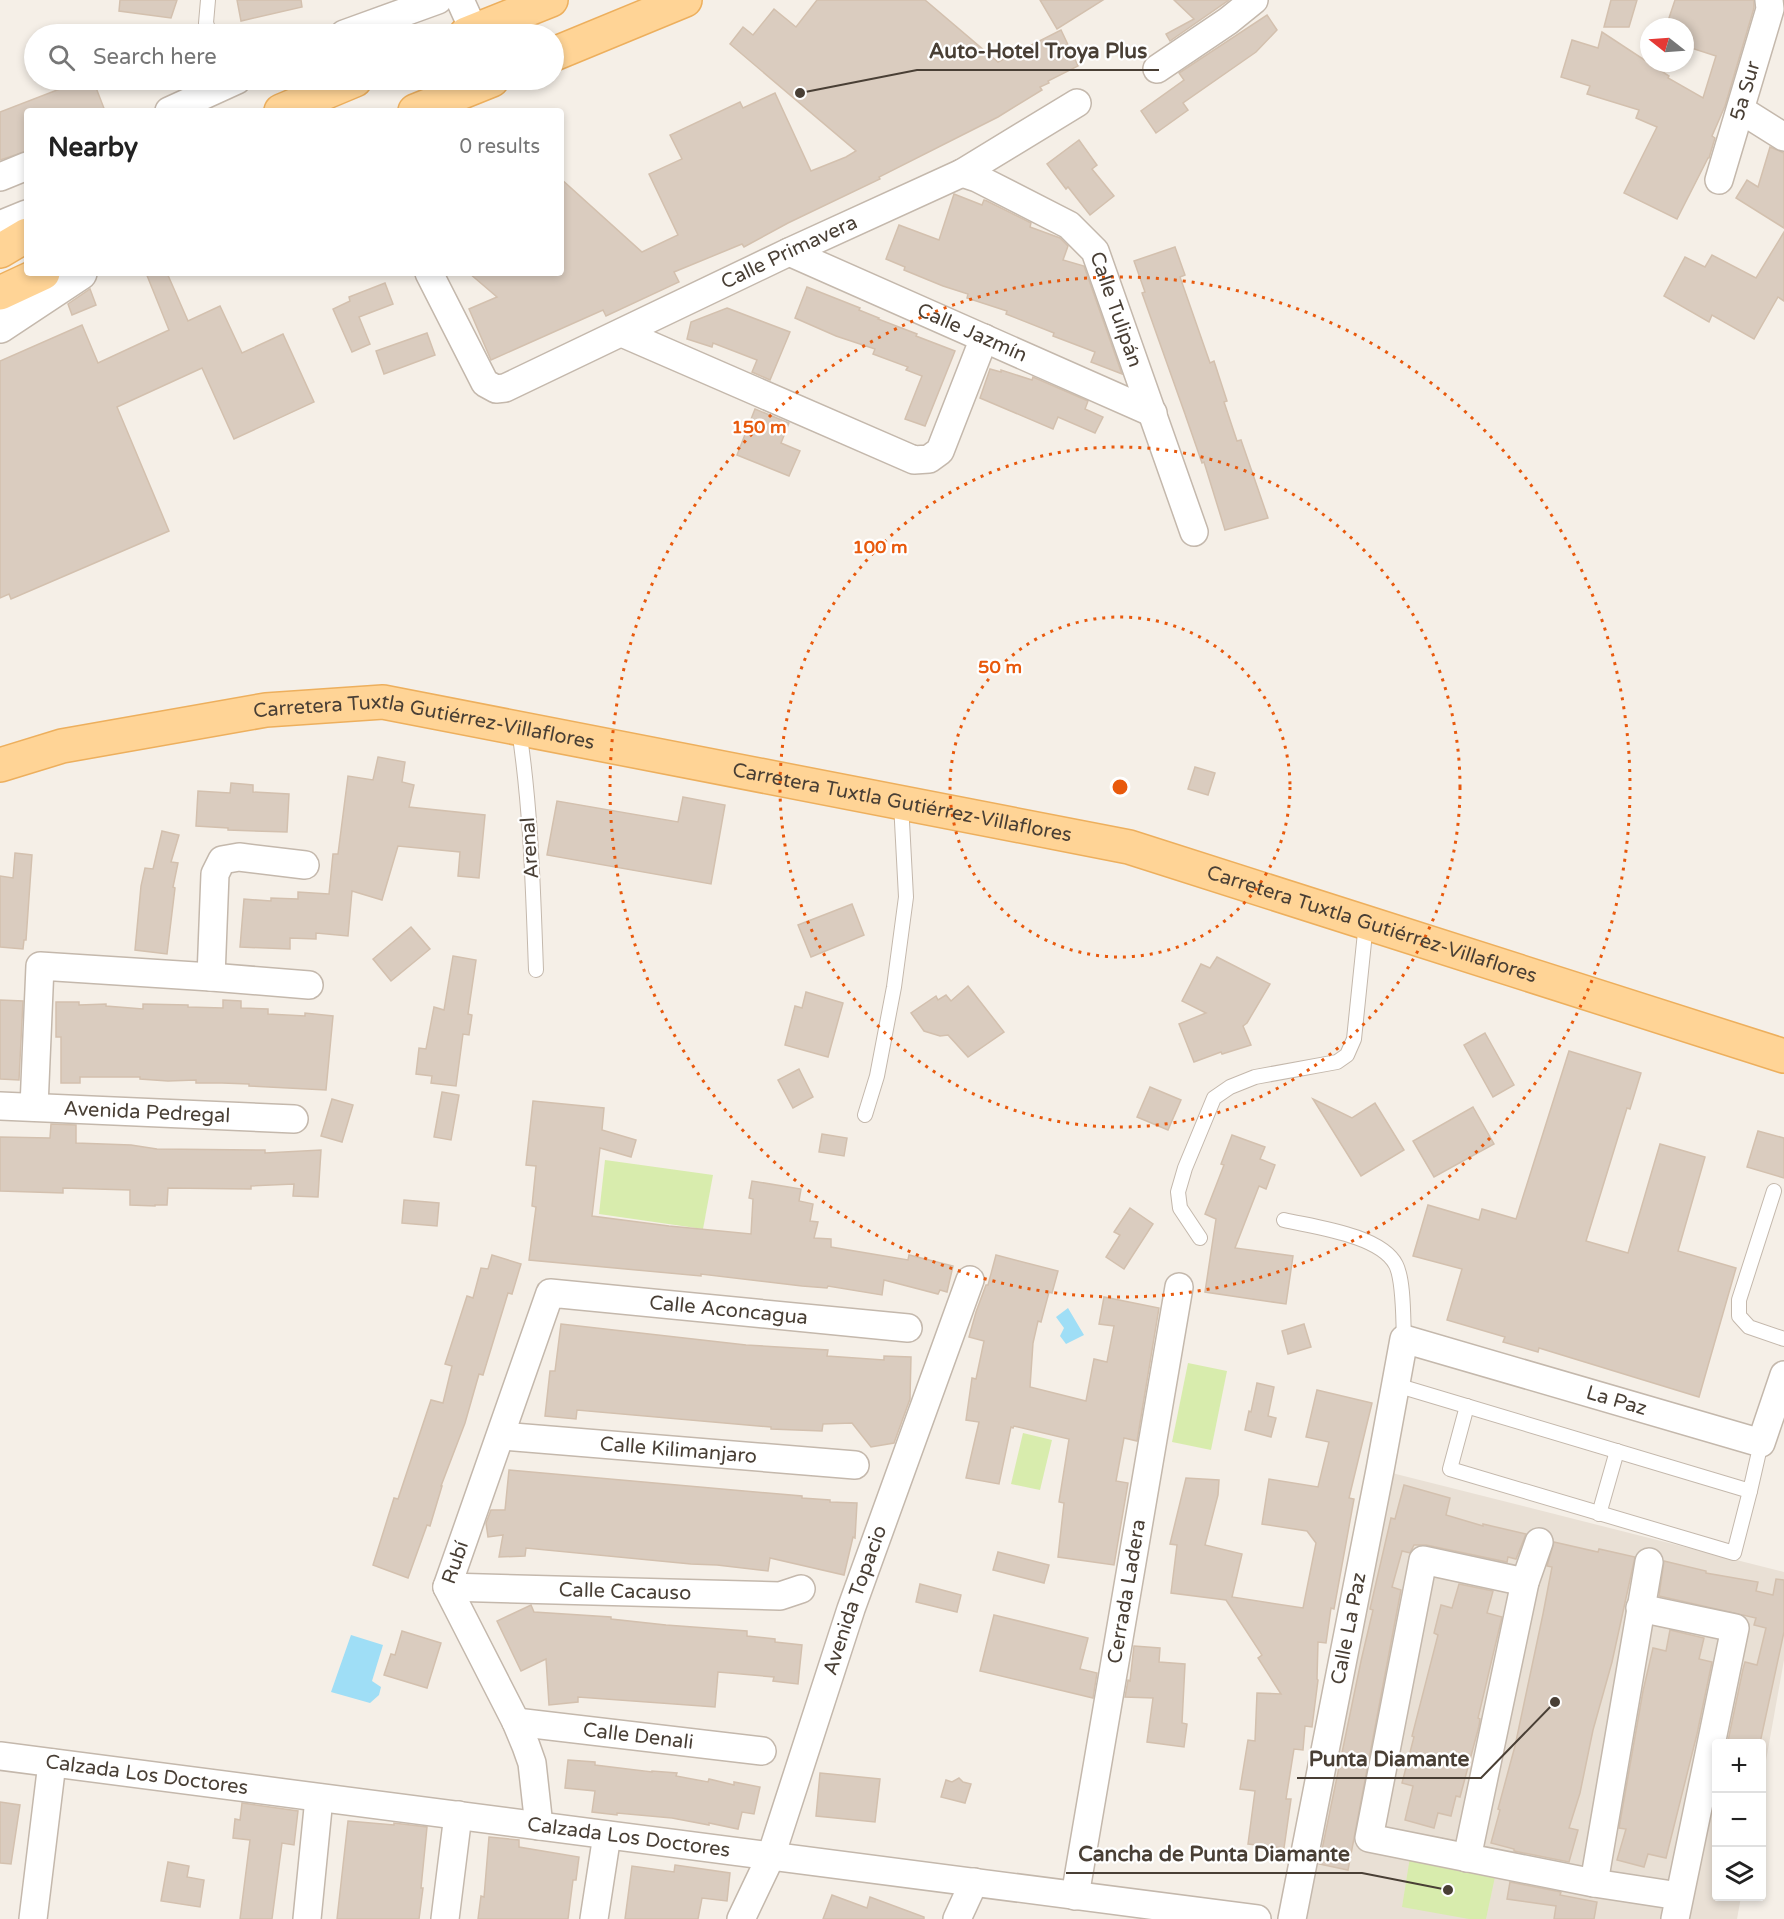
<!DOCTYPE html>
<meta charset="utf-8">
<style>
body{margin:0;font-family:"Varela Round",sans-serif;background:#f6f6f6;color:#222}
.controls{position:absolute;right:18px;bottom:18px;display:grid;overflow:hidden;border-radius:6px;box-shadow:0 3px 9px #0003}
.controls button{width:54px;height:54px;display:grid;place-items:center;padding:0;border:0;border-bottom:2px solid #e0e0e0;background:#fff;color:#222;font:30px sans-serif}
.compass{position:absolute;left:1640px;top:18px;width:54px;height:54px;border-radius:50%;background:#fff;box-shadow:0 3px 9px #0003;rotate:287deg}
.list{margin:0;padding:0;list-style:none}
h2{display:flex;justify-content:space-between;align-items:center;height:78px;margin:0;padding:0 24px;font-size:26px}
h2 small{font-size:20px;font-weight:400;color:#767676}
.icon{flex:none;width:33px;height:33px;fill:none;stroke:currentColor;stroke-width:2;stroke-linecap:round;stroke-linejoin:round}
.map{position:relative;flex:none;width:1784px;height:1919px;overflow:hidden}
.search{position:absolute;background:#fff;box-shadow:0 3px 9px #0003;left:24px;top:24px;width:540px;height:66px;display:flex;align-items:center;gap:15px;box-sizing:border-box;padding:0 21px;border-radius:33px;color:#767676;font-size:22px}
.panel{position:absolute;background:#fff;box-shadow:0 3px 9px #0003;left:24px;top:108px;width:540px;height:168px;border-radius:6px}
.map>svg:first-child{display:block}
</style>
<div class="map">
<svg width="1784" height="1919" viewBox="0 0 1784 1919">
<rect width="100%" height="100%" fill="#f5efe7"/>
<polygon fill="#e9e0d5" points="1380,1470 1784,1572 1784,1660 1762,1783 1762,1744 1716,1744 1716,1896 1741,1897 1737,1919 1292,1919"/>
<g fill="#d8ecad">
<polygon points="605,1160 713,1175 703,1229 599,1214"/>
<polygon points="1188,1363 1227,1371 1211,1450 1172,1442"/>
<polygon points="1023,1433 1052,1440 1040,1490 1011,1484"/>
<polygon points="1410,1857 1496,1872 1486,1919 1469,1919 1402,1907"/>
</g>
<g fill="#9fdef6">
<polygon points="1068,1308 1084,1335 1066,1344 1060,1336 1064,1328 1056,1317"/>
<polygon points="351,1635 383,1645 372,1681 381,1687 379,1695 370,1703 331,1692"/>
</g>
<g fill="#daccbf" stroke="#d3c0ae" stroke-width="1.5">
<polygon points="120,0 177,0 171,18 119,11"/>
<polygon points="237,0 301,0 302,7 241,21"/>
<polygon points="817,0 925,0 998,62 1061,30 1078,66 1048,81 1049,83 1040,87 1042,90 998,117 879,177 880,179 788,223 744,247 742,244 674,272 679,282 606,316 603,310 491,360 469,309 497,297 469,273 561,273 561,179 642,252 678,235 649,174 682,159 670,135 740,102 743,108 775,93 811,171 846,157 856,151 730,44 743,27 753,35 774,9 796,27"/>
<polygon points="1040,0 1103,0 1057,29"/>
<polygon points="1174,0 1229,0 1170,41 1166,34 1194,19"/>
<polygon points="1611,0 1637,0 1629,27 1604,27"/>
<polygon points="1675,0 1754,0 1754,8 1725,106 1712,136 1715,138 1709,158 1708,158 1677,219 1624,193 1657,127 1636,118 1639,110 1587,94 1590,86 1561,77 1572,40 1598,48 1602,32 1669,76 1668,78 1703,98 1716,56 1685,46 1685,27 1666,27"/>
<polygon points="1267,15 1277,30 1256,52 1183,103 1188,110 1156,133 1141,111 1184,80 1179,73"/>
<polygon points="83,80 93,80 105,111 27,111 27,151 0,160 0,112"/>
<polygon points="1079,140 1097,165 1092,169 1114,196 1090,215 1068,187 1066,189 1047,164"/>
<polygon points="1770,147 1784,153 1784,228 1736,198 1747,180 1758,187"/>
<polygon points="954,194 982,205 984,200 987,201 1031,223 1030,227 1060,238 1068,246 1063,260 1084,266 1122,374 1091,362 1095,352 1053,336 1054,333 1006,314 1007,311 967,298 968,294 943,286 904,270 905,267 886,259 899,225 939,240"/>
<polygon points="1784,232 1784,301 1778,297 1754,339 1712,315 1709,322 1664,296 1685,257 1705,267 1712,255 1756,278"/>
<polygon points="1175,247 1185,275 1180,277 1210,363 1214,361 1227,401 1224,402 1237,441 1241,440 1268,518 1225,530 1204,462 1202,463 1185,414 1142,293 1145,292 1134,261"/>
<polygon points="146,273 167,273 188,321 220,306 242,353 283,334 314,402 234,439 202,368 117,407 169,531 11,599 9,594 0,598 0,361 82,325 98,363 169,330"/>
<polygon points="385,283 393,304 359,317 370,344 352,352 333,309 350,301 349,297"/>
<polygon points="807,287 860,308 859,310 879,318 878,319 917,334 916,336 955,351 925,426 905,419 922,376 906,370 908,367 873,354 875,349 836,336 795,318"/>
<polygon points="90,289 96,305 72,315 68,304"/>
<polygon points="727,308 790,332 770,380 752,372 757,360 713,343 712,347 687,339 691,322"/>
<polygon points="427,333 435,355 384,374 376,351"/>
<polygon points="990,369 1001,372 1001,370 1032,380 1033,377 1088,401 1085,409 1103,417 1095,433 1058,417 1053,429 980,398"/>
<polygon points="755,409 789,423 781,443 800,451 789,476 737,455"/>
<polygon points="378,757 405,762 402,782 414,785 409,807 485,815 479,878 458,876 460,852 398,846 382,900 352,891 348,936 316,933 316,939 290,938 290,949 240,947 244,899 271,901 271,898 298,899 298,892 329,894 333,854 338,854 348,776 373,780"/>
<polygon points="1195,767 1215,773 1208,795 1188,789"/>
<polygon points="231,783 253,785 253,792 289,794 287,832 228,830 228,828 196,826 198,791 230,793"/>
<polygon points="683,797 725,805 711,884 547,855 557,801 678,822"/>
<polygon points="162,831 179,835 171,862 178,863 173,887 175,888 167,954 135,950 141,886 145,868 153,869"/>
<polygon points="15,853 32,855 26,940 24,940 23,949 0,947 0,876 13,878"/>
<polygon points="852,904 864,935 811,957 798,925"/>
<polygon points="411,927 430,949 391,981 373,959"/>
<polygon points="453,956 476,960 468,1014 472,1015 469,1035 463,1034 456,1086 431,1083 432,1076 416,1074 419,1048 426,1049 434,1007 444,1010"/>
<polygon points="1217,957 1270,984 1247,1023 1243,1026 1251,1045 1222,1054 1221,1052 1194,1062 1179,1024 1206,1013 1182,1001 1201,964 1210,968"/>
<polygon points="968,986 1004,1032 968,1057 948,1035 940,1036 924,1031 911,1013 936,996 938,1000 946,995 951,1001"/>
<polygon points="806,992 843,1003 828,1057 785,1045 795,1006 802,1008"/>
<polygon points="0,1000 23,1001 19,1080 0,1079"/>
<polygon points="223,1000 241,1001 241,1008 268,1009 268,1014 305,1016 305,1013 333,1016 326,1090 249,1086 249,1084 222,1083 196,1083 196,1080 168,1081 140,1079 140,1077 80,1077 80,1083 61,1083 61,1037 56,1037 56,1002 79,1002 79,1005 106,1004 106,1006 143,1009 143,1004 188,1005 188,1007 223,1008"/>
<polygon points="1485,1033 1514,1085 1493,1097 1464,1045"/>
<polygon points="1569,1051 1641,1073 1630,1109 1627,1108 1586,1241 1628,1253 1660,1144 1705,1157 1678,1251 1736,1268 1699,1397 1539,1348 1538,1352 1503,1342 1505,1337 1447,1320 1462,1269 1413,1256 1428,1205 1479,1220 1482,1209 1516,1219"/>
<polygon points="799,1069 813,1097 793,1108 778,1080"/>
<polygon points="1150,1087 1181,1100 1168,1130 1137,1117"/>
<polygon points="442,1092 459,1095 451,1140 434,1137"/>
<polygon points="332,1099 353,1105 342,1142 321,1136"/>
<polygon points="1313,1099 1352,1118 1375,1103 1404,1150 1361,1176"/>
<polygon points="533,1101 604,1108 602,1130 636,1140 631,1157 600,1148 592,1216 669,1226 751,1234 753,1199 749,1198 752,1181 801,1189 799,1201 813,1204 810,1221 818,1222 814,1238 831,1239 831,1247 908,1260 909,1255 953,1266 947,1292 940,1290 938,1294 884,1280 882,1295 828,1286 827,1288 802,1286 701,1274 701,1276 529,1260 536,1207 532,1206 536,1166 526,1165"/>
<polygon points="1473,1107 1494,1144 1434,1177 1413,1141"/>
<polygon points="51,1124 76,1125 76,1143 131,1145 157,1149 265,1150 265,1153 321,1150 318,1197 293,1196 294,1184 251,1186 251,1189 168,1188 167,1205 155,1205 155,1206 130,1205 130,1190 63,1188 63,1193 0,1191 0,1137 50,1138"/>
<polygon points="1758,1131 1784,1138 1784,1178 1747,1167"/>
<polygon points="822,1134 847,1138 844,1156 819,1152"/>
<polygon points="1232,1135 1265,1147 1260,1159 1275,1165 1266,1189 1259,1186 1235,1248 1293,1256 1286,1304 1205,1292 1216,1219 1205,1214 1224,1165 1221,1164"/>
<polygon points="404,1200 439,1203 437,1226 402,1223"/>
<polygon points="1130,1208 1153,1224 1124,1269 1106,1257 1120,1235 1114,1232"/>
<polygon points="492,1255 521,1264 512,1294 508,1293 483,1375 479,1374 465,1423 441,1486 442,1486 430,1526 427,1525 408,1578 373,1565 394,1498 398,1499 431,1400 443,1403 452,1366 445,1364 467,1296 473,1298 481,1268 488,1269"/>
<polygon points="996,1255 1058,1271 1052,1293 1049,1292 1041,1322 1038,1321 1033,1343 1030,1387 1086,1401 1094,1359 1107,1362 1114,1326 1099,1324 1104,1297 1159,1308 1137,1441 1124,1438 1116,1481 1128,1483 1114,1565 1058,1557 1064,1503 1059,1502 1069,1439 1014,1426 1013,1428 1011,1427 999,1484 966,1478 979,1422 966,1420 972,1378 976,1379 984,1341 969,1337 976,1312 986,1285 988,1285"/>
<polygon points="561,1324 746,1345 828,1350 827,1356 884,1360 884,1356 911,1357 910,1399 894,1443 871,1447 852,1423 823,1424 822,1431 771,1429 771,1427 577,1410 576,1419 545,1416 550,1371 555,1371"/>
<polygon points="1304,1324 1311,1347 1288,1354 1282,1331"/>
<polygon points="1257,1383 1274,1387 1268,1416 1276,1418 1271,1437 1245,1430 1249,1411 1251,1412"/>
<polygon points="1317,1390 1372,1403 1349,1498 1354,1499 1334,1609 1331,1608 1326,1643 1318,1642 1317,1679 1318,1680 1312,1727 1305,1726 1303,1750 1294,1749 1286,1799 1291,1799 1284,1848 1248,1844 1255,1791 1240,1789 1248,1740 1255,1741 1257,1693 1281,1694 1258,1658 1262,1655 1226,1600 1171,1593 1177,1545 1170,1544 1186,1478 1219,1480 1218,1495 1205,1545 1242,1554 1232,1597 1303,1608 1316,1543 1307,1531 1262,1524 1269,1479 1318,1487 1329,1442 1306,1437"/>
<polygon points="509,1470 802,1496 802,1498 830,1500 830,1502 857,1503 855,1538 853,1537 844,1575 770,1558 768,1571 717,1565 691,1564 526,1548 525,1556 499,1557 503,1535 488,1537 486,1523 491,1510 505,1510"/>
<polygon points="1404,1485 1450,1498 1446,1515 1483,1526 1483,1524 1526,1534 1516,1559 1508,1557 1507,1562 1426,1545 1414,1545 1410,1553 1402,1551 1392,1587 1401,1590 1348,1870 1319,1864 1361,1661 1373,1610 1370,1609 1391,1518 1395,1519"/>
<polygon points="1554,1542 1598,1552 1599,1549 1635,1557 1612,1662 1593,1730 1580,1793 1569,1828 1578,1830 1569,1862 1514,1851 1514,1849 1491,1843 1500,1810 1498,1809 1515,1746 1543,1614 1552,1567 1547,1566"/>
<polygon points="998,1552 1049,1565 1044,1583 993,1570"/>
<polygon points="1664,1561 1706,1571 1706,1573 1758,1582 1756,1591 1773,1595 1776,1579 1784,1580 1784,1632 1760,1743 1738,1743 1728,1741 1743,1669 1745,1662 1757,1665 1766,1628 1754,1625 1756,1618 1659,1596"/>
<polygon points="920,1584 961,1595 957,1612 916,1602"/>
<polygon points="1459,1584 1493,1591 1487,1613 1502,1617 1478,1718 1480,1719 1479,1726 1460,1797 1456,1796 1451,1816 1438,1813 1434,1828 1405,1820 1413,1786 1402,1783 1414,1737 1412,1736 1438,1635 1434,1633 1441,1605 1452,1608"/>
<polygon points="531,1605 534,1612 611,1617 611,1619 666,1625 747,1631 747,1636 775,1639 775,1642 802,1645 798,1684 773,1681 774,1677 718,1672 715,1707 578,1697 578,1702 549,1705 546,1659 521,1671 497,1621"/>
<polygon points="994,1615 1088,1638 1080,1669 1097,1673 1093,1698 980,1671"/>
<polygon points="1670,1630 1704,1638 1699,1659 1712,1662 1697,1734 1666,1858 1648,1854 1644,1867 1617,1860 1626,1829 1619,1828 1643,1691 1653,1648 1666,1651"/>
<polygon points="402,1631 441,1643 427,1688 384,1675 391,1654 395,1655"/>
<polygon points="1134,1646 1160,1648 1159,1662 1185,1664 1182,1723 1187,1724 1184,1747 1147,1742 1153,1698 1125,1697 1128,1680 1130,1681"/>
<polygon points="568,1760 595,1762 595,1765 652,1772 652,1771 677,1773 676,1776 708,1782 709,1779 734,1785 734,1782 760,1787 754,1814 742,1812 738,1829 709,1823 709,1825 672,1818 617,1813 617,1815 592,1812 595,1791 565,1788"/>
<polygon points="820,1773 880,1779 875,1822 816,1816"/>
<polygon points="959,1778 963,1782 971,1784 965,1803 941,1797 946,1780 952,1782"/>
<polygon points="0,1802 20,1805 11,1864 0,1863"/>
<polygon points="242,1803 298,1811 294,1845 282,1843 272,1919 240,1919 250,1840 233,1838 235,1819 240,1820"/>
<polygon points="348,1821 394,1825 394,1823 427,1827 421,1888 423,1888 419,1919 337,1919"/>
<polygon points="489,1837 519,1840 519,1847 579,1857 576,1880 573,1880 568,1919 478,1919 481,1896 484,1897"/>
<polygon points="168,1862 189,1866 187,1877 204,1880 200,1907 161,1901"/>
<polygon points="675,1865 730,1873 727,1901 702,1898 698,1919 625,1919 632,1866 674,1872"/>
<polygon points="1510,1882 1561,1892 1560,1895 1597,1902 1594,1919 1554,1919 1556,1906 1507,1899"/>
<polygon points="832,1895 867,1908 870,1897 924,1917 924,1919 823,1919"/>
</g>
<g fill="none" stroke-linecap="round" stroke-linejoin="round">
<defs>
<g id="service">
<polyline points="208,0 206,23 210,34"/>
<path d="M519,730c12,79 14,159 17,240"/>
<polyline points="865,1115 877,1076 894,987 906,897 901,803"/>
<polyline points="1774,1191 1739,1300 1739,1316 1749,1327 1784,1339"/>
<path d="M1284,1220c30,7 97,15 112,45 8,16 7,55 8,74"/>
<polyline points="1200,1238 1180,1208 1178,1192 1185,1168 1214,1098 1230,1087 1255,1077 1337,1062 1347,1055 1354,1039 1366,923"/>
<polyline points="1396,1385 1750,1491 1761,1443"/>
<polyline points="1467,1406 1450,1469 1734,1553 1750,1491"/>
<polyline points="1599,1514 1617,1451"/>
</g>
<g id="minor">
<polyline points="460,0 474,31"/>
<polyline points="344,34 438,0"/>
<polyline points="1157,69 1228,21 1254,0"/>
<polyline points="1741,110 1784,137"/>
<polyline points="169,111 237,80"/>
<path id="s1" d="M962,173l15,5 92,47 26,26 99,281"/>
<polyline points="0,177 27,166"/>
<path id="s2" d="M1719,180l51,-171 -1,-9"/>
<path id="s3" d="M789,252l364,161"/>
<path id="s4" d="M429,273l56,110 11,6 9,-1 284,-136 173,-79 115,-70"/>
<polyline points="622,333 914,460 929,459 940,451 984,338"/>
<polyline points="211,977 215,874 222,860 239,857 305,865"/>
<path id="s5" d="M0,1106l294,13"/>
<polyline points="34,1107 40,966 211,977 309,985"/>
<path id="s6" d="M501,1436l354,29"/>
<polyline points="1525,1582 1423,1560 1369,1838 1594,1883 1679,1896"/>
<path id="s7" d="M447,1587l333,9 21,-7"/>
<polyline points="1640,1608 1735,1628 1675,1919"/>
<path id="s8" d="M516,1722l246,29"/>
<path id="s9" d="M0,1756l1257,163"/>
<path id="s10" d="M539,1826l-7,-63 -6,-17 -10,-24 -69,-135 103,-294 358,35"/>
<polyline points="1467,1858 1525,1582 1539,1542"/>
<polyline points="1594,1883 1649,1562"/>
<path id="s11" d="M1075,1896l104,-609"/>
<polyline points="33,1919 52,1763"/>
<polyline points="307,1919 319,1798"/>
<polyline points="445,1919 458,1815"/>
<polyline points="594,1919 607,1835"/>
<path id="s12" d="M741,1919l30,-63 80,-247 119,-329"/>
<polyline points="957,1919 974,1882"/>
<path id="s13" d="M1292,1919l88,-449 24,-131 357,104 23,-68"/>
</g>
<g id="tertiary">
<polyline points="0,228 27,217"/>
<polyline points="0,326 80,273"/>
</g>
<g id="primary">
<polyline points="466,34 551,0"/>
<polyline points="554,54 685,0"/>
<polyline points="281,111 355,80"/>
<polyline points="415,111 492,80"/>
<polyline points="0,251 27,235"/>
<polyline points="0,293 43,273"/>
<path id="s14" d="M0,765l62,-19 204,-36 117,-8 746,145 655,209"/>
</g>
</defs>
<use href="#service" stroke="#c4b8ac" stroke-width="16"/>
<use href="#minor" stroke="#c4b8ac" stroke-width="30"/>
<use href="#tertiary" stroke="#c4b8ac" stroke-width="36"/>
<use href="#primary" stroke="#edaf5d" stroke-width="36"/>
<use href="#service" stroke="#fff" stroke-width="14"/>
<use href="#minor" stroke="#fff" stroke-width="27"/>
<use href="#tertiary" stroke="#fff" stroke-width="33"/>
<use href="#primary" stroke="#ffd496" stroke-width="33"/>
</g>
<g fill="none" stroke="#e8590c" stroke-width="3" stroke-dasharray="3 6">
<circle cx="1120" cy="787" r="170"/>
<circle cx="1120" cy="787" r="340"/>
<circle cx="1120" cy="787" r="510"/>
</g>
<g text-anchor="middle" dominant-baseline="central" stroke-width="4.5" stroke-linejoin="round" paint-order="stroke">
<g font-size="20" fill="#493f35" stroke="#fff">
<text stroke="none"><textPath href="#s2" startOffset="93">5a Sur</textPath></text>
<text stroke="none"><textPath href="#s4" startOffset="460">Calle Primavera</textPath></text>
<text stroke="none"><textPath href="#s1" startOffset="218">Calle Tulipán</textPath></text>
<text stroke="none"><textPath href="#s3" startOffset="200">Calle Jazmín</textPath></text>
<text stroke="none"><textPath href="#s14" startOffset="432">Carretera Tuxtla Gutiérrez-Villaflores</textPath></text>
<text stroke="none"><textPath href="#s14" startOffset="918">Carretera Tuxtla Gutiérrez-Villaflores</textPath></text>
<text transform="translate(530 848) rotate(-94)">Arenal</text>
<text stroke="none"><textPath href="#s14" startOffset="1404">Carretera Tuxtla Gutiérrez-Villaflores</textPath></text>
<text stroke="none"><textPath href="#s5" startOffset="147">Avenida Pedregal</textPath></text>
<text stroke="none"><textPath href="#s10" startOffset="750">Calle Aconcagua</textPath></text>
<text stroke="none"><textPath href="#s13" startOffset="812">La Paz</textPath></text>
<text stroke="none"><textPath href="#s6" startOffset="178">Calle Kilimanjaro</textPath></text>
<text stroke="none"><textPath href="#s10" startOffset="285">Rubí</textPath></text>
<text stroke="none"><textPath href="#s11" startOffset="309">Cerrada Ladera</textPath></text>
<text stroke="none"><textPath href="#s7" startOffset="178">Calle Cacauso</textPath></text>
<text stroke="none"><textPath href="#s12" startOffset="339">Avenida Topacio</textPath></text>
<text stroke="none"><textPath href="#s13" startOffset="296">Calle La Paz</textPath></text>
<text stroke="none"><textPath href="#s8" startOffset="123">Calle Denali</textPath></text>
<text stroke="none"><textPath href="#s9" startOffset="148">Calzada Los Doctores</textPath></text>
<text stroke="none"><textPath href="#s9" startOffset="634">Calzada Los Doctores</textPath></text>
</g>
</g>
<circle cx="1120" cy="787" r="9" fill="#e8590c" stroke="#fff" stroke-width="3"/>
<g font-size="18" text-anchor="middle" font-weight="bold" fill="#e8590c" stroke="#fff" stroke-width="4.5" stroke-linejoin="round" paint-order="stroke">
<text x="759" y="433">150 m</text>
<text x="880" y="553">100 m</text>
<text x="1000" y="673">50 m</text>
</g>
<path fill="none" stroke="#493f35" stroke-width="2" d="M800 93L917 70H1159M1555 1702L1481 1778H1297M1448 1890L1362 1873H1066"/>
<g fill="#493f35" stroke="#fff" stroke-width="2">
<circle cx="800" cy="93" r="6"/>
<circle cx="1555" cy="1702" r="6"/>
<circle cx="1448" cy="1890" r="6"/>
</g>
<g font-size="21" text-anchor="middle" font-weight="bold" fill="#493f35" stroke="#fff" stroke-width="4.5" stroke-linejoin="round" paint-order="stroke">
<text x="1038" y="58">Auto-Hotel Troya Plus</text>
<text x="1389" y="1766">Punta Diamante</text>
<text x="1214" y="1861">Cancha de Punta Diamante</text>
</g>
</svg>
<div class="controls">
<button>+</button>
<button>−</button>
<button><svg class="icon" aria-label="layers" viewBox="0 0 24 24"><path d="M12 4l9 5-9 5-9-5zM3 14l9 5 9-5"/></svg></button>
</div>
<svg class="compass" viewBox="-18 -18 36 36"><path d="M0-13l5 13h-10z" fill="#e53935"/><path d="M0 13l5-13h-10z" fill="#767676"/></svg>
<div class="search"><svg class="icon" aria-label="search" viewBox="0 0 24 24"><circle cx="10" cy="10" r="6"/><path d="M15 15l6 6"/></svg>Search here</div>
<section class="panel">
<h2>Nearby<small>0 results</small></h2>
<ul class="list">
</ul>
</section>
</div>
